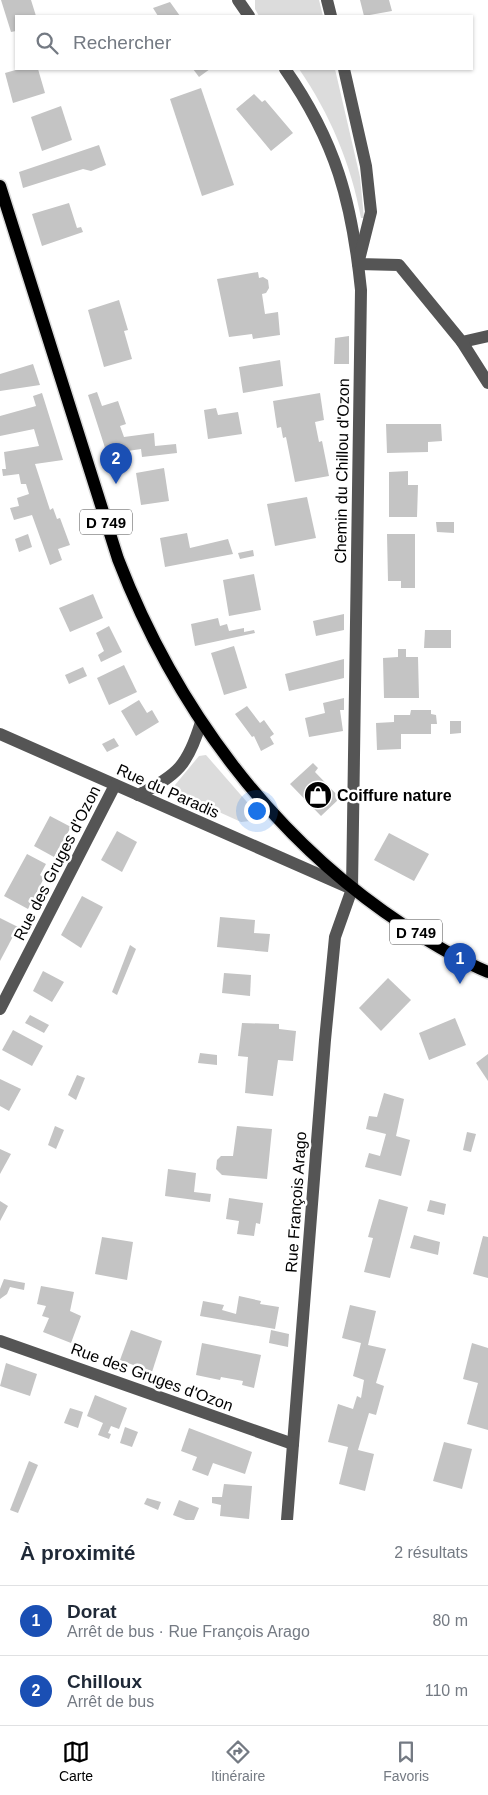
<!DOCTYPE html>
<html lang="fr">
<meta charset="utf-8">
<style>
body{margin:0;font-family:Helvetica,sans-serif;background:#f6f6f7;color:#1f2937}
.you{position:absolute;left:256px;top:810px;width:18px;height:18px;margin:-12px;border:4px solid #fff;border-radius:50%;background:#1a73e8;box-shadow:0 0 0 8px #1a73e833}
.badge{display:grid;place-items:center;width:32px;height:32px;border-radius:50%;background:#000;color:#fff;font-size:16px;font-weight:700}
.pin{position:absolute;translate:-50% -41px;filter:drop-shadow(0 1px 2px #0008)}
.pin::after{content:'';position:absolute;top:26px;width:18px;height:15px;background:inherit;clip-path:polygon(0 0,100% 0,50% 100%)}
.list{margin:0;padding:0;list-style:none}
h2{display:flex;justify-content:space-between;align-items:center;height:65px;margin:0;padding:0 20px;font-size:21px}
h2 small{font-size:16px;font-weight:400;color:#747a83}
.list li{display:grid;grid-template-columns:32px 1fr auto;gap:15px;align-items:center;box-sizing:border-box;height:70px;padding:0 20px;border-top:1px solid #e0e1e3}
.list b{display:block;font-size:19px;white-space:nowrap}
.list p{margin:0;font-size:16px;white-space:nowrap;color:#747a83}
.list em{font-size:16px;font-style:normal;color:#747a83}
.icon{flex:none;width:28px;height:28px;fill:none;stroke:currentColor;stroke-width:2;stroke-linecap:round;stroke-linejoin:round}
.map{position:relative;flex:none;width:488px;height:1520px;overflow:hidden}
.search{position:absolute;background:#fff;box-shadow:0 1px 4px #0004;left:15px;right:15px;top:15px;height:55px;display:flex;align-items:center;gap:12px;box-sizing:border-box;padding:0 18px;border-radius:0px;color:#747a83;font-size:19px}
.sheet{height:205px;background:#fff}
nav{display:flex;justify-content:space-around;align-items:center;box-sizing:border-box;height:70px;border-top:1px solid #e0e1e3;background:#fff;font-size:14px;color:#747a83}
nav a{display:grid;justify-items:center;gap:2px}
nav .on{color:#000}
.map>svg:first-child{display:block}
</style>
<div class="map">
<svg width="488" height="1520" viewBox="0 0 488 1520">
<rect width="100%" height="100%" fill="#fff"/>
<g fill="#dcdcdc">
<polygon points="255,0 319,0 323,16 259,16 255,9"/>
<path d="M299,69h36l25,108 4,41h-3c-10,-54 -31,-104 -62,-149z"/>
<polygon points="206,755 253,809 254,814 250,821 241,822 175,792 175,785 199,756"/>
</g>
<g fill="#c4c4c4">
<polygon points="1,0 31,0 36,16 16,16 16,31 11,32"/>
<polygon points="360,0 389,0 392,11 364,16"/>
<polygon points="170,2 180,16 158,16 153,8"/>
<polygon points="19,69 38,69 45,93 13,103 5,73"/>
<polygon points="193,69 210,69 199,77"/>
<polygon points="201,88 234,185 202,196 170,99"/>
<polygon points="254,94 262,102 265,100 293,133 271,151 236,109"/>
<polygon points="61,106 72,140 42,151 31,117"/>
<polygon points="99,145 106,165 91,171 83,169 23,188 19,172"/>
<polygon points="69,203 77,228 81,227 83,232 42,246 32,214"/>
<polygon points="258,272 259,278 263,277 268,280 269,288 266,293 262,294 265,314 278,312 280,335 253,339 252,334 229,337 217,279"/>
<polygon points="119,300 128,330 124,331 132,359 104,367 88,310"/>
<polygon points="349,336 349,364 334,364 335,338"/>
<polygon points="280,360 283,386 243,393 239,367"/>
<polygon points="33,364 40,385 0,391 0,374"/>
<polygon points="97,392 102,406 118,401 126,424 120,426 124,437 154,433 155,446 176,444 177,453 142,457 141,449 107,454 88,395"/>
<polygon points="42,393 63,460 35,464 50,510 53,508 57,519 60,518 70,545 58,549 62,560 50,565 32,515 14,520 10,508 19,506 17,498 29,494 26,484 21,484 19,474 3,476 2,469 6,469 4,452 39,446 34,429 0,436 0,416 36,406 33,396"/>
<polygon points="320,393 324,420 315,422 319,442 322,441 329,476 295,482 286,437 283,438 281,427 277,428 273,401"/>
<polygon points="216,408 218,415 238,412 242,434 208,439 204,410"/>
<polygon points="386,424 441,424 442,441 428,442 428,452 387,453"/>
<polygon points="164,468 169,501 141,505 136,473"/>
<polygon points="408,471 408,485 418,485 417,517 389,517 389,472"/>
<polygon points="307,497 316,538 275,546 267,504"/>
<polygon points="436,522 454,522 454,533 437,532"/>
<polygon points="187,533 190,548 228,539 233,554 165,567 160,538"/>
<polygon points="28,534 32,547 19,552 15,539"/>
<polygon points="387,534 415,534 415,588 401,588 401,581 388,581"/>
<polygon points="253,550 254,556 240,559 238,553"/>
<polygon points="254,574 261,610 229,616 223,580"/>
<polygon points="93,594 103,618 70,632 59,608"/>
<polygon points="344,614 344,630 316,636 313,621"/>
<polygon points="218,618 220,626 227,624 229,631 244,628 244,632 254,630 255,633 195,646 191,624"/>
<polygon points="109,626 122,652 101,662 98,655 104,651 96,633"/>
<polygon points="425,630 451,630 451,648 424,648"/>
<polygon points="234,646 247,688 224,695 211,653"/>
<polygon points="398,649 406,649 406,657 418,657 419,698 384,698 383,658 398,657"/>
<polygon points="344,659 344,678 289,691 285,674"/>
<polygon points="124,665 137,692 109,705 97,678"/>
<polygon points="83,667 87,676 69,684 65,675"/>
<polygon points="344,698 344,710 340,710 343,731 309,737 305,718 325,713 323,703"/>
<polygon points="139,700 147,713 152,710 159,722 136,736 121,711"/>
<polygon points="247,706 260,723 264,720 274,734 270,737 274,744 261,751 254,736 252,737 235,714"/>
<polygon points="411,710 431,710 431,714 436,715 437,724 431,724 431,734 401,734 401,749 377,750 376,723 394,722 394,715 410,715"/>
<polygon points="450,721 461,721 461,733 450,734"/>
<polygon points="114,738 119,746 107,752 102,744"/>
<polygon points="313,763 318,768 315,772 340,798 321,816 290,784"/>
<polygon points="50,816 71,827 54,857 34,846"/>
<polygon points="117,831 137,842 122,872 101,860"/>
<polygon points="389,833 429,854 414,881 374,860"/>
<polygon points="27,854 46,864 40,875 44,878 28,909 4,896"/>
<polygon points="82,896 103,907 81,948 61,935"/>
<polygon points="220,917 255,920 254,933 270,934 268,952 217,947"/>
<polygon points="0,918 18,927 0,961"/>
<polygon points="130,945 136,949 117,995 112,992"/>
<polygon points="43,971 64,982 52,1002 33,991"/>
<polygon points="224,973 251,975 250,996 222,993"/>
<polygon points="388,978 411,1000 381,1031 359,1008"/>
<polygon points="30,1015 49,1025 44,1033 25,1023"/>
<polygon points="455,1018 466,1045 429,1060 419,1033"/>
<polygon points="242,1023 279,1024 279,1029 296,1031 293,1061 278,1060 273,1096 245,1093 248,1057 238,1056"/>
<polygon points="13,1030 43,1046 32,1066 2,1050"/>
<polygon points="200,1053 217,1055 217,1065 198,1063"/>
<polygon points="488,1054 488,1081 476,1063"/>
<polygon points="77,1075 85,1078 76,1100 68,1095"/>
<polygon points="0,1079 21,1089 9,1111 0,1106"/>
<polygon points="384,1093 404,1099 396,1136 410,1140 401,1176 365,1167 369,1153 380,1156 386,1134 366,1129 369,1116 377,1117"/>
<polygon points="55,1126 64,1130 56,1149 48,1145"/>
<polygon points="237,1126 272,1129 267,1179 222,1175 216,1169 217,1160 221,1156 233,1156"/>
<polygon points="467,1132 476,1134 471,1152 463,1150"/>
<polygon points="0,1149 11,1154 0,1174"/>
<polygon points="168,1169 196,1173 194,1192 211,1194 210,1202 165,1196"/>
<polygon points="229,1198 263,1203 260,1224 256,1223 254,1236 237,1234 239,1221 226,1219"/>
<polygon points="379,1199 408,1207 390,1278 364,1272 373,1238 368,1237"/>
<polygon points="430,1200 446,1204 444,1215 427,1211"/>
<polygon points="0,1201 8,1206 0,1221"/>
<polygon points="414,1235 440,1242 438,1255 410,1248"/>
<polygon points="483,1236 488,1237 488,1278 473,1274"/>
<polygon points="102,1237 133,1242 127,1280 95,1274"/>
<polygon points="4,1279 25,1283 24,1290 10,1287 7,1294 0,1299 0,1289"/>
<polygon points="41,1286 74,1292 70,1311 81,1316 71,1343 43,1332 49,1318 42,1316 46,1306 37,1304"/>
<polygon points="239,1296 261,1301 260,1304 279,1307 275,1329 200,1316 203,1301 224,1305 222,1310 236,1314"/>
<polygon points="350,1305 376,1311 368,1345 386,1349 376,1383 384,1386 376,1415 369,1413 358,1450 374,1454 365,1491 339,1484 348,1447 328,1442 338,1404 353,1409 357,1396 361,1398 364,1380 353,1376 361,1343 342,1338"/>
<polygon points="131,1330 162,1341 152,1372 120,1360"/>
<polygon points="271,1330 289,1334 288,1347 269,1343"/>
<polygon points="202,1343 261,1355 254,1388 242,1385 243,1381 221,1377 220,1380 196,1375"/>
<polygon points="472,1343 488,1348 488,1430 467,1424 478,1383 463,1379"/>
<polygon points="6,1363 37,1374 30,1396 0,1386"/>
<polygon points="95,1395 127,1408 119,1429 111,1426 108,1433 111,1434 109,1439 98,1435 103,1423 87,1416"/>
<polygon points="70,1408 83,1412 78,1428 64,1423"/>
<polygon points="125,1427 138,1432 132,1447 120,1443"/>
<polygon points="189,1428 252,1452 245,1474 213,1463 208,1476 192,1470 197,1457 181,1451"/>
<polygon points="444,1442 472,1449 462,1489 433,1481"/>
<polygon points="29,1461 38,1465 18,1513 10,1510"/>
<polygon points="224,1484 252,1486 249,1519 220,1516 221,1505 212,1503 212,1497 222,1497"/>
<polygon points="147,1498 161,1502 158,1510 144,1504"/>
<polygon points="179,1500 199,1508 194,1520 186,1520 173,1515"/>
</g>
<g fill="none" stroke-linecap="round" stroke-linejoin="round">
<defs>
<path id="major" d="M0,186l118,373c57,148 154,280 287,367 26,17 54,34 83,46"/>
</defs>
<use href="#major" stroke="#dbdbdb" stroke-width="15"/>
<g stroke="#555" stroke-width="12">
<polyline points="238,0 249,16"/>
<polyline points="327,0 331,16"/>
<path d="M285,69c51,73 67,133 76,221l-9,599 -17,48 -10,103 -38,480"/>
<polyline points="344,69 366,166 371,212 358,264 399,265 462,342 488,336"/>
<polyline points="462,342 488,383"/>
<polyline points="0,734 352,889"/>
<path d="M138,795c40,-20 50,-30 63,-73"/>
<polyline points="0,1009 115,785"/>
<polyline points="0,1341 293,1444"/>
</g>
<use href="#major" stroke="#000" stroke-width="12"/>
</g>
<defs>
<symbol id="shop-disc" viewBox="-11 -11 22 22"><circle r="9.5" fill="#000" stroke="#fff"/><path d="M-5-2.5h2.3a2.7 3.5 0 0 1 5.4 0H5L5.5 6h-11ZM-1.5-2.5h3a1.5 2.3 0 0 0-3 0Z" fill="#fff"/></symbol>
</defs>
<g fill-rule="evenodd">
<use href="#shop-disc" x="302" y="779" width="32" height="32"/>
</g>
<g text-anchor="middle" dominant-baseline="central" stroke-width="5" stroke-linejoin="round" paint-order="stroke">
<g fill="#fff" stroke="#4c4c4c" stroke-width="1">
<rect x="80" y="509.5" width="52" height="25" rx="4"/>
<rect x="390" y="919.5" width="52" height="25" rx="4"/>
</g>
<g font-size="15" font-weight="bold" fill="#000">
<text x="106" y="522">D 749</text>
<text x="416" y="932">D 749</text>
</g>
<g font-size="16" fill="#000" stroke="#fff">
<text transform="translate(342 471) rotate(-89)">Chemin du Chillou d'Ozon</text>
<text transform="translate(168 791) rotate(24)">Rue du Paradis</text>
<text transform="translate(57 863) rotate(-63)">Rue des Gruges d'Ozon</text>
<text transform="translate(296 1202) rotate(-86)">Rue François Arago</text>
<text transform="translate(152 1377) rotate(20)">Rue des Gruges d'Ozon</text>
</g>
<g font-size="16" font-weight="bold" fill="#000" stroke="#fff" text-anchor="start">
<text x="337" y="795">Coiffure nature</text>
</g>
</g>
</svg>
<div class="you"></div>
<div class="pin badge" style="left:460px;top:984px;background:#1a4fb4">1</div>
<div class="pin badge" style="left:116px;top:484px;background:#1a4fb4">2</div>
<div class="search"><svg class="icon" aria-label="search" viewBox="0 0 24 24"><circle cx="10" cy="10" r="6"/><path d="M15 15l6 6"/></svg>Rechercher</div>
</div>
<section class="sheet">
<h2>À proximité<small>2 résultats</small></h2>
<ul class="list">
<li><span class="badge" style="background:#1a4fb4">1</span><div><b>Dorat</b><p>Arrêt de bus · Rue François Arago</p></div><em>80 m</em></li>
<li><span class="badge" style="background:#1a4fb4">2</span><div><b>Chilloux</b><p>Arrêt de bus</p></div><em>110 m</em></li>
</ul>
</section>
<nav>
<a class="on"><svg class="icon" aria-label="map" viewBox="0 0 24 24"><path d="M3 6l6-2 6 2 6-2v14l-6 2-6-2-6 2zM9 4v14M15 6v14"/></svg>Carte</a>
<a><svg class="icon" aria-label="directions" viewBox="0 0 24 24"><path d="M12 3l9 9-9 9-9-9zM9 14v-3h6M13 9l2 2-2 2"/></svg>Itinéraire</a>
<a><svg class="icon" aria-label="saved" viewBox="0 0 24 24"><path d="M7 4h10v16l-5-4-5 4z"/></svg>Favoris</a>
</nav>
